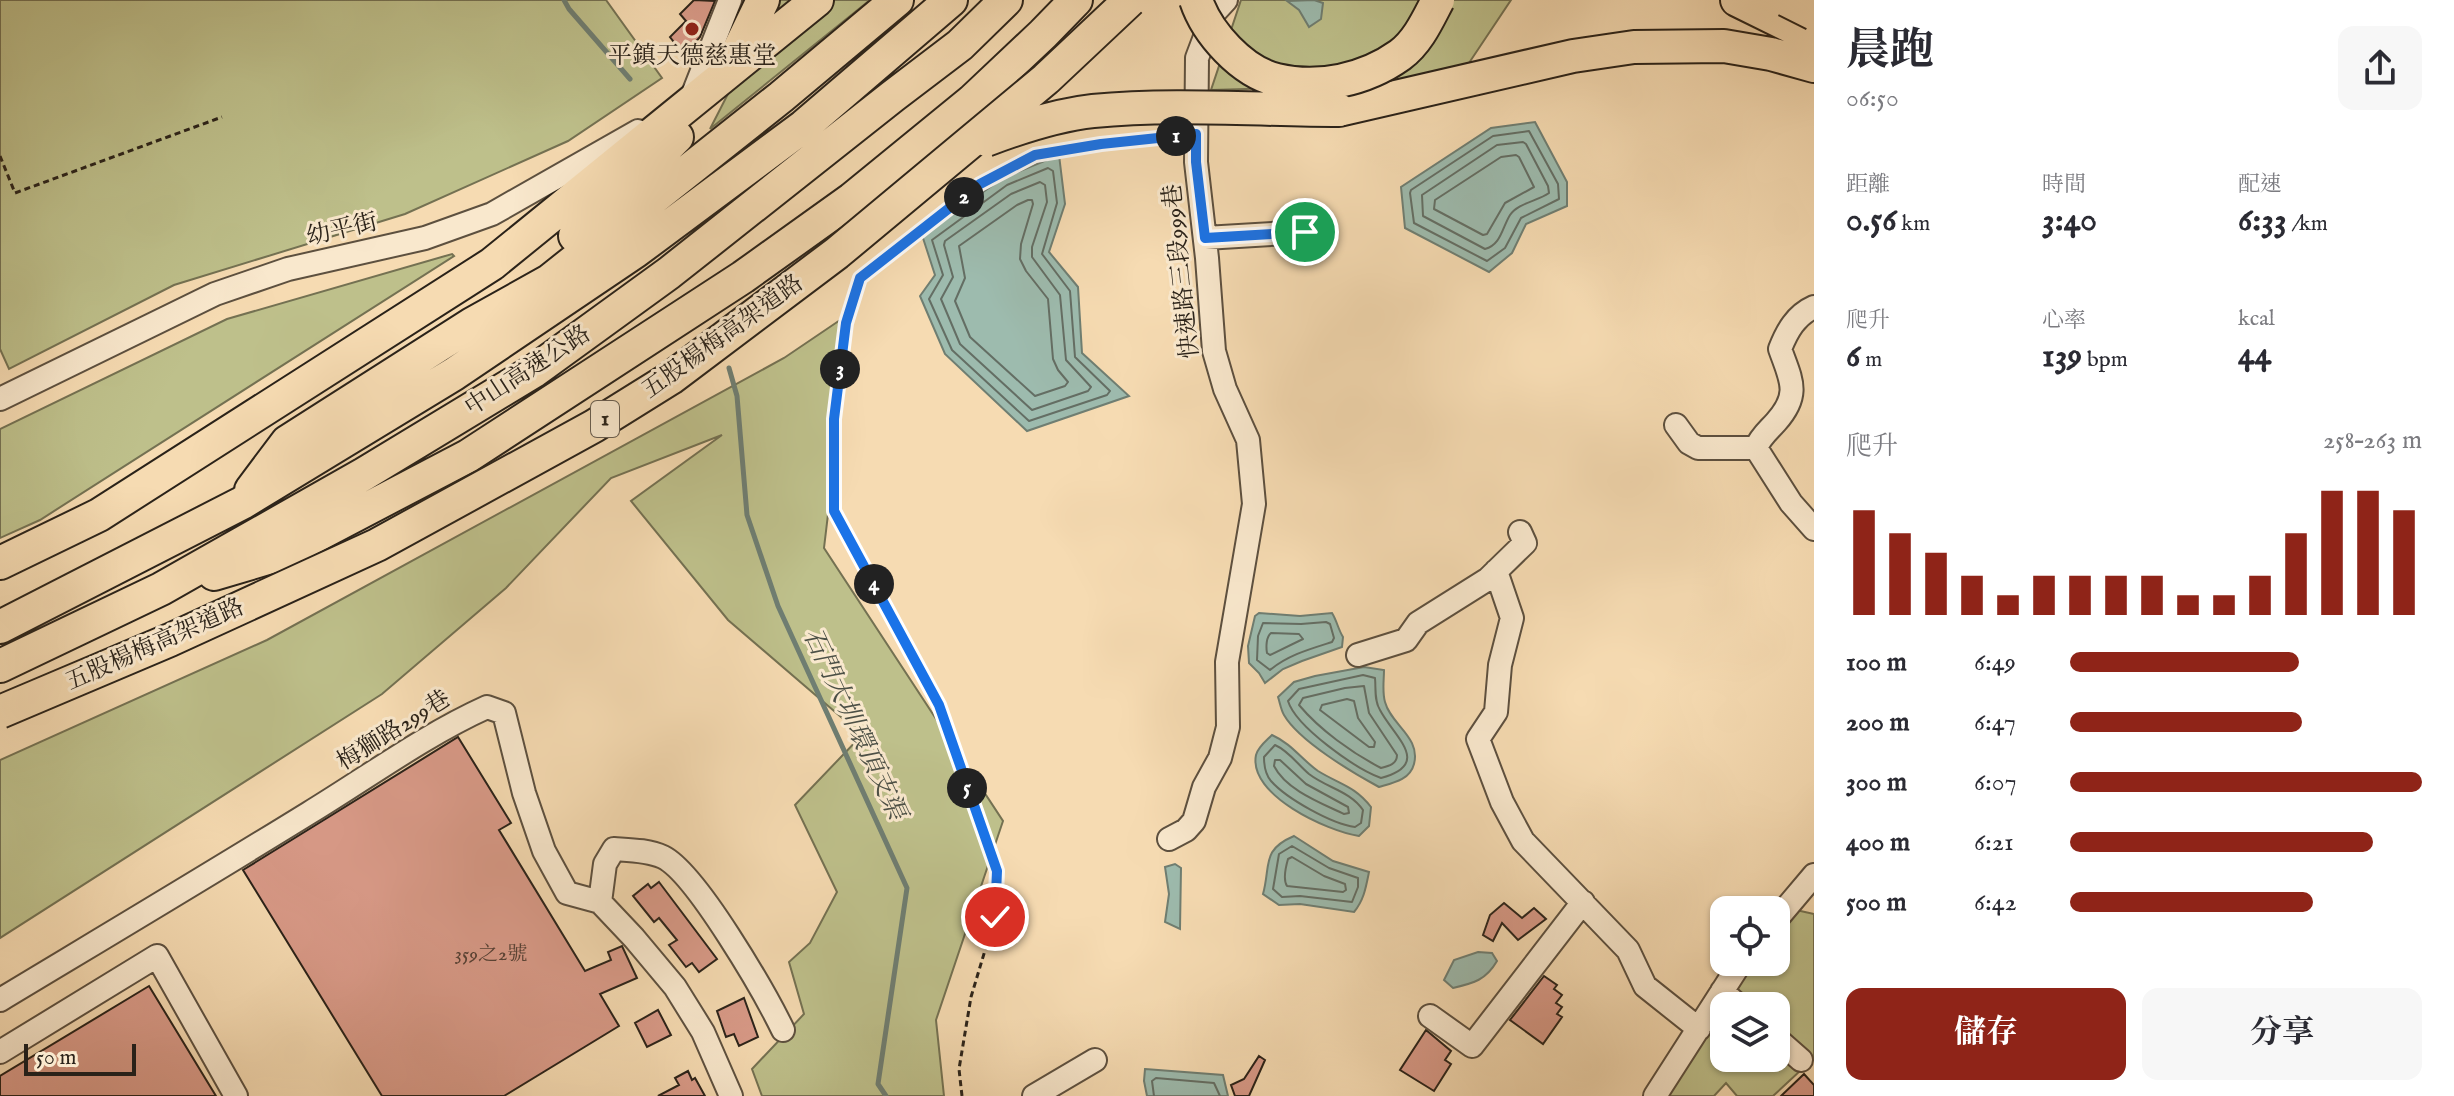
<!DOCTYPE html>
<html lang="zh-TW">
<head>
<meta charset="utf-8">
<style>
	body { margin:0; font-family:"IM FELL English","Noto Serif TC",serif; background:#f7f7f7; color:#2b2b33; height:100vh; display:flex; flex-direction:column; font-size:30px; white-space:nowrap }
	* { box-sizing:border-box; margin:0 }
	p { font-size:26px; color:#7c7c81 }
	.icon { flex:none; width:44px; height:44px; fill:none; stroke:currentColor; stroke-width:2; stroke-linecap:round; stroke-linejoin:round }
	.map { position:relative; flex:1; overflow:hidden }
	.side { display:flex; flex-direction:column; background:#fff; width:640px }
	.side>* { flex:none }
	.buttons { position:absolute; left:1710px; top:896px; display:grid; gap:16px }
	.buttons a { display:grid; place-items:center; width:80px; height:80px; border-radius:16px; background:#fff; box-shadow:0 2px 6px #0004; font-size:40px }
	.scale { position:absolute; left:24px; bottom:20px; width:112px; box-sizing:border-box; padding-left:8px; border:4px solid #2a2219; border-top:0; font-size:22px; line-height:28px; white-space:nowrap; color:#2a2219; -webkit-text-stroke:6px #f9e8cd; paint-order:stroke }
	.pin { position:absolute; display:grid; place-items:center; width:68px; height:68px; color:#fff; margin:-34px; border:4px solid #fff; border-radius:50%; box-shadow:0 2px 8px #0007 }
	.km { position:absolute; width:40px; height:40px; margin:-20px; border-radius:50%; background:#222; color:#fff; font-size:22px; line-height:40px; text-align:center }
	.round { display:grid; place-items:center; flex:none; width:84px; height:84px; border-radius:16px; background:#f7f7f7 }
	.overview { display:flex; align-items:center; justify-content:space-between; height:136px; padding:0 32px }
	h1 { font-size:44px; font-weight:700; line-height:60px }
	.figures { display:grid; grid-template-columns:repeat(3,1fr); gap:12px; height:136px; padding:8px 32px }
	.figures div { display:grid; align-content:center }
	.figures b { font-size:34px; font-weight:700 }
	.figures small { font-size:22px; font-weight:400 }
	.figures p { font-size:22px }
	.chart { height:224px; padding:16px 32px }
	.chart p { display:flex; justify-content:space-between }
	.chart svg { width:100%; height:144px; margin-top:8px; stroke:#8f2418; stroke-width:6 }
	.button { display:flex; gap:16px; margin-top:auto; padding:16px 32px }
	.button a { flex:1; height:92px; border-radius:16px; background:#8f2418; color:#fff; font-size:32px; font-weight:700; line-height:92px; text-align:center }
	.button a+a { background:#f7f7f7; color:#2b2b33 }
	ul { padding:0 32px; list-style:none; font-size:26px }
	li { display:grid; grid-template-columns:128px 96px 1fr; align-items:center; height:60px }
	li i { height:20px; border-radius:10px; background:#8f2418 }
	main { display:flex; flex:1; min-height:0 }
	.map>svg:first-child { display:block }
	.green { fill:#bec08b; stroke:#747152; stroke-width:2; fill-rule:evenodd }
	.water { fill:#9dbbae; stroke:#6f7e72; stroke-width:2 }
	.lines { fill:none; stroke-linecap:round; stroke-linejoin:round }
	.shore { stroke:#646e64; stroke-width:2 }
	.stream { stroke:#6f7e72; stroke-width:5 }
	.building { fill:#d99a88; stroke:#2a2219; stroke-width:2 }
	.minor-casing { stroke:#5d503f; stroke-width:26 }
	.highway-casing { stroke:#2a2219; stroke-width:36 }
	.path { stroke:#2a2219; stroke-width:3; stroke-dasharray:6 4; stroke-linecap:butt }
	.minor { stroke:#f9e8cd; stroke-width:22 }
	.highway { stroke:#f6dbb2; stroke-width:32 }
	.highway-bridge-casing { stroke:#2a2219; stroke-width:36; stroke-linecap:butt }
	.highway-bridge { stroke:#f6dbb2; stroke-width:32 }
	.route-casing { stroke:#fff; stroke-width:16 }
	.route { stroke:#1a73e8; stroke-width:10 }
	.poi-dot { fill:#8f2418; stroke:#f9e8cd; stroke-width:3 }
	.labels { text-anchor:middle; dominant-baseline:central; stroke-width:6; stroke-linejoin:round; paint-order:stroke }
	.number-label { font-size:20px; fill:#564035 }
	.shield { fill:#f9e8cd; stroke:#685d4f; stroke-width:2 }
	.shield-label { font-size:22px; font-weight:bold; fill:#2a2219 }
	.poi-label { font-size:24px; fill:#2a2219; stroke:#f9e8cd }
	.street-label { font-size:24px; fill:#2a2219; stroke:#f9e8cd }
	.water-label { font-size:26px; font-style:italic; fill:#4c5046; stroke:#f9e8cd }
</style>
</head>
<body>
<main>
<div class="map">
<svg width="1814" height="1096" viewBox="0 0 1814 1096">
	<rect width="100%" height="100%" fill="#f6dbb2"/>
	<filter id="stains"><feTurbulence type="fractalNoise" baseFrequency=".0025" numOctaves="4"/><feColorMatrix values="0 0 0 0 .2 0 0 0 0 .09 0 0 0 0 .02 0 0 0 .5 -.17"/></filter>
	<radialGradient id="worn" r=".72"><stop offset=".6" stop-color="#630" stop-opacity="0"/><stop offset="1" stop-color="#630" stop-opacity=".3"/></radialGradient>
	<!-- green -->
	<path class="green" d="M0 0H606L662 78 568 141 405 214 174 285 9 369 0 349Z
		M776 0H870L710 129Z
		M1241 0H1511L1469 63 1383 85 1211 90Z
		M452 254 454 256 40 520 0 538V429L227 319Z
		M852 312 824 548 1003 821 936 1020 944 1096H762L752 1069 804 1014 789 962 810 943 837 892 795 805 862 735 728 620 631 501 722 435 611 478 506 588 382 694 0 938V760L267 640 784 358Z
		M1796 910 1814 914V1058L1773 1096H1737L1726 1083 1714 1096H1665L1751 962H1776V933ZM1724 1006H1776V1058H1724Z"/>
	<!-- water -->
	<path class="water" d="M1314 0 1323 3 1321 19 1309 27 1299 10 1287 1Z
		M1535 122 1567 182V206L1526 224 1512 253 1489 272 1405 228 1401 187 1491 128Z
		M1059 155 1065 204 1049 252 1078 287 1082 353 1129 396 1027 431 945 354 920 296 935 275 922 235 1003 178Z
		M1259 613 1300 616 1332 613C1337 621 1338 629 1343 637L1342 647 1302 661 1283 669 1265 683 1259 673 1249 663 1248 646 1255 616Z
		M1364 667 1384 670C1384 680 1382 692 1385 702 1391 725 1421 737 1414 764 1410 780 1393 783 1379 787 1353 773 1299 741 1284 715 1281 710 1280 703 1278 697L1294 682 1315 676Z
		M1272 735C1292 744 1301 759 1318 771 1339 784 1355 786 1371 807L1369 826 1359 836C1327 831 1248 795 1256 755 1258 747 1266 741 1272 735Z
		M1294 836 1333 861 1369 872C1366 887 1364 900 1354 912L1300 904 1279 905 1263 894C1271 865 1261 850 1294 836Z
		M1175 864 1181 868 1180 929 1165 922 1169 894 1165 867Z
		M1478 952 1492 953 1497 961C1486 980 1474 983 1453 988L1444 980 1454 960Z
		M1145 1069 1223 1075 1228 1096H1147L1144 1081Z"/>
	<g class="lines">
		<!-- shore -->
		<path class="shore" d="M1529 131 1558 184 1559 199 1521 218 1505 248 1487 261 1414 223 1410 193 1411 190 1493 136Z
			M1523 142 1526 144 1548 186 1549 193C1538 201 1518 203 1510 215 1502 228 1501 245 1485 249L1423 216 1422 195 1497 145Z
			M1516 155 1519 157 1534 187 1505 203 1487 234 1483 235 1434 209 1435 200 1501 157Z
			M1048 168 1053 171 1057 203 1042 254 1070 291 1075 357 1110 391 1107 395 1029 421 952 350 929 299 943 275 932 240 1007 185Z
			M1040 182 1045 185 1047 202 1032 247V257L1060 295 1066 360 1091 387 1088 391 1032 410 960 344 941 299 953 277 944 245 945 241 1011 194Z
			M1028 200H1032L1033 204 1021 244 1020 259 1026 271 1048 299 1053 359 1058 370 1068 382 1065 386 1035 396 970 337 955 301 965 278 959 246 1017 205Z
			M1326 622 1330 624 1334 638 1332 642C1310 649 1288 655 1270 670L1257 660 1258 636 1263 623 1301 624Z
			M1271 633 1299 634 1303 639 1270 655 1267 653C1266 647 1266 637 1271 633Z
			M1363 675 1375 678C1376 688 1374 701 1380 710 1394 737 1433 764 1381 778 1356 769 1296 727 1288 701L1299 689Z
			M1364 686 1369 713 1397 755C1397 764 1389 766 1381 768 1352 753 1320 730 1299 705L1303 698 1345 688Z
			M1347 699 1354 701 1358 718 1375 742 1374 747H1369L1320 710 1322 705Z
			M1275 745C1289 751 1298 765 1309 774 1327 788 1350 791 1363 810L1361 823 1355 827C1332 824 1287 799 1271 781 1265 774 1264 766 1264 757Z
			M1275 760H1280L1306 784 1348 807 1349 813 1344 814C1321 803 1286 790 1274 766Z
			M1292 846 1329 868 1358 878V887L1352 902 1300 896 1282 897 1273 889 1279 854Z
			M1292 857 1324 876 1345 884 1346 890 1343 892 1287 886C1283 880 1286 866 1288 859Z
			M1154 1096 1152 1081 1156 1078 1214 1083 1220 1096"/>
		<!-- stream -->
		<path class="stream" d="M564 0 569 9 630 79
			M729 368 737 396 747 515 778 606 907 888 878 1084 886 1096"/>
	</g>
	<!-- building -->
	<path class="building" d="M694 0 715 1 700 37 684 55 670 37 686 21 680 14Z
		M458 737 511 823 499 830 585 971 611 960 608 952 622 946 637 978 600 994 619 1026 504 1096H382L243 870Z
		M659 882 717 959 699 972 692 963 686 967 669 945 677 940 659 918 654 922 633 896 648 884 651 888Z
		M1504 903 1522 918 1534 908 1546 919 1518 940 1502 923 1493 941 1483 935 1490 915Z
		M1544 976 1557 985 1554 989 1562 995 1556 1003 1562 1007 1557 1014 1562 1017 1543 1044 1510 1020Z
		M149 986 216 1096H0V1076Z
		M744 998 758 1037 739 1046 734 1034 726 1037 717 1011Z
		M658 1010 671 1035 647 1047 635 1023Z
		M1426 1030 1451 1051 1445 1060 1451 1064 1434 1091 1400 1070Z
		M1259 1056 1265 1060 1249 1096H1235L1231 1085 1244 1079Z
		M688 1071 692 1080 695 1078 705 1096H658L679 1085 675 1078Z
		M1804 1074 1814 1085V1096H1781Z"/>
	<g class="lines">
		<!-- minor casing -->
		<g class="minor-casing">
			<path id="minor" d="M691 99 730 0
				M1205 238 1305 232
				M0 399 215 294 288 269 425 238 492 214 638 131
				M1676 425 1689 443 1698 448H1756L1791 503 1814 529
				M1756 448C1760 437 1769 430 1776 422 1801 394 1791 380 1780 349 1787 331 1796 315 1814 307
				M1496 571 1512 618 1500 665 1496 712 1478 739 1502 802 1523 841 1628 950 1645 986 1699 1029
				M1358 655 1406 640 1418 623 1488 579 1525 543 1520 532
				M1169 839 1186 830 1194 821 1204 787 1220 758 1228 727 1227 662 1254 504 1248 440 1225 389 1214 351 1207 258 1196 162 1197 58 1214 13 1226 0
				M600 902 605 864 614 849C629 850 648 850 663 857 696 873 765 993 783 1030
				M1776 920 1814 875
				M1722 991 1739 1006
				M0 1000C103 938 207 876 309 813 368 777 425 735 487 707L504 713 524 793 544 851 567 893 600 902 634 938 675 987 703 1032 731 1096
				M1430 1016 1472 1046 1583 902
				M1776 1038 1801 1060
				M0 1052 157 956 236 1096
				M1034 1096 1095 1060
				M1655 1096 1741 962"/>
		</g>
		<!-- highway casing -->
		<g class="highway-casing">
			<path id="highway" d="M1737 0 1814 38
				M733 62 763 0
				M1339 110 1573 56 1634 47 1724 46 1771 54 1814 66
				M575 236 604 210 677 137
				M251 490 287 442 472 324 549 281 781 97 897 0
				M0 563 99 515 492 264 817 0
				M214 574 281 554 468 456 743 277 852 199 972 101 1043 34 1076 0
				M0 627 242 503 454 374 636 251 804 126 951 0
				M0 666 161 589 364 474 534 371 669 273 893 96 960 45 1006 0"/>
		</g>
		<!-- path -->
		<path class="path" d="M0 156 15 193 222 117
			M962 1096 959 1069 971 997 995 917 997 871 939 705 834 511V419L846 323 860 278 980 184 1035 155 1101 144 1180 135"/>
		<!-- minor -->
		<use href="#minor" class="minor"/>
		<!-- highway -->
		<use href="#highway" class="highway"/>
		<!-- highway-bridge casing -->
		<g class="highway-bridge-casing">
			<path id="highway-bridge" d="M1196 0C1207 33 1242 72 1277 80 1318 90 1365 80 1400 55 1418 42 1428 19 1438 0
				M1786 0 1814 14
				M986 140C1020 127 1056 115 1093 111 1174 103 1258 110 1339 110
				M0 712 170 640 377 545 594 426 671 378 837 253 1046 79 1130 0"/>
		</g>
		<!-- highway-bridge -->
		<use href="#highway-bridge" class="highway-bridge"/>
	</g>
	<g class="lines">
		<!-- route casing -->
		<g class="route-casing">
			<path id="route" d="M995 917 997 871 939 705 834 511V419L846 323 860 278 980 184 1035 155 1101 144 1196 134V162L1205 238 1305 232"/>
		</g>
		<!-- route -->
		<use href="#route" class="route"/>
	</g>
	<!-- markers -->
	<circle class="poi-dot" cx="692" cy="29" r="8"/>
	<g class="labels">
		<!-- number labels -->
		<g class="number-label">
			<text x="491" y="954">359之2號</text>
		</g>
		<!-- shield labels -->
		<rect class="shield" x="591" y="401" width="28" height="36" rx="6"/>
		<g class="shield-label">
			<text x="605" y="419">1</text>
		</g>
		<!-- poi labels -->
		<g class="poi-label">
			<text x="692" y="56">平鎮天德慈惠堂</text>
		</g>
		<!-- street labels -->
		<g class="street-label">
			<text transform="translate(342 230) rotate(-13)">幼平街</text>
			<text transform="translate(1182 271) rotate(-96)">快速路三段999巷</text>
			<text transform="translate(723 337) rotate(-36)">五股楊梅高架道路</text>
			<text transform="translate(528 371) rotate(-33)">中山高速公路</text>
			<text transform="translate(155 645) rotate(-24)">五股楊梅高架道路</text>
			<text transform="translate(394 731) rotate(-32)">梅獅路299巷</text>
		</g>
		<!-- water labels -->
		<g class="water-label">
			<text transform="translate(854 724) rotate(65)">石門大圳環頂支渠</text>
		</g>
	</g>
	<rect width="100%" height="100%" filter="url(#stains)"/>
	<rect width="100%" height="100%" fill="url(#worn)"/>
</svg>
<div class="buttons">
<a><svg class="icon" aria-label="locate" viewBox="0 0 24 24"><circle cx="12" cy="12" r="6"/><path d="M12 2v4M12 18v4M2 12h4M18 12h4"/></svg></a>
<a><svg class="icon" aria-label="layers" viewBox="0 0 24 24"><path d="M12 4l9 5-9 5-9-5zM3 14l9 5 9-5"/></svg></a>
</div>
<div class="scale">50 m</div>
<div class="pin" style="left:1305px;top:232px;background:#1e9e55"><svg class="icon" aria-label="arrive" viewBox="0 0 24 24"><path d="M6 21V4h12l-3 4 3 4H6"/></svg></div>
<div class="pin" style="left:995px;top:917px;background:#d93025"><svg class="icon" aria-label="check" viewBox="0 0 24 24"><path d="M5 12l5 5 9-10"/></svg></div>
<b class="km" style="left:1176px;top:136px">1</b>
<b class="km" style="left:964px;top:197px">2</b>
<b class="km" style="left:840px;top:369px">3</b>
<b class="km" style="left:874px;top:584px">4</b>
<b class="km" style="left:967px;top:788px">5</b>
</div>
<section class="side">
<div class="overview"><div><h1>晨跑</h1><p>06:50</p></div><a class="round"><svg class="icon" aria-label="share" viewBox="0 0 24 24"><path d="M12 15V3M7 8l5-5 5 5M5 13v7h14v-7"/></svg></a></div>
<div class="figures">
<div><p>距離</p><b>0.56<small> km</small></b></div>
<div><p>時間</p><b>3:40</b></div>
<div><p>配速</p><b>6:33<small> /km</small></b></div>
</div>
<div class="figures">
<div><p>爬升</p><b>6<small> m</small></b></div>
<div><p>心率</p><b>139<small> bpm</small></b></div>
<div><p>kcal</p><b>44</b></div>
</div>
<div class="chart"><p><span>爬升</span>258–263 m</p>
<svg viewBox="0 0 160 44" preserveAspectRatio="none"><path d="M5 44V12M15 44V19M25 44V25M35 44V32M45 44V38M55 44V32M65 44V32M75 44V32M85 44V32M95 44V38M105 44V38M115 44V32M125 44V19M135 44V6M145 44V6M155 44V12"/></svg>
</div>
<ul>
<li><b>100 m</b>6:49<i style="width:65%"></i></li>
<li><b>200 m</b>6:47<i style="width:66%"></i></li>
<li><b>300 m</b>6:07<i style="width:100%"></i></li>
<li><b>400 m</b>6:21<i style="width:86%"></i></li>
<li><b>500 m</b>6:42<i style="width:69%"></i></li>
</ul>
<div class="button"><a>儲存</a><a>分享</a></div>
</section>
</main>
</body>
</html>
